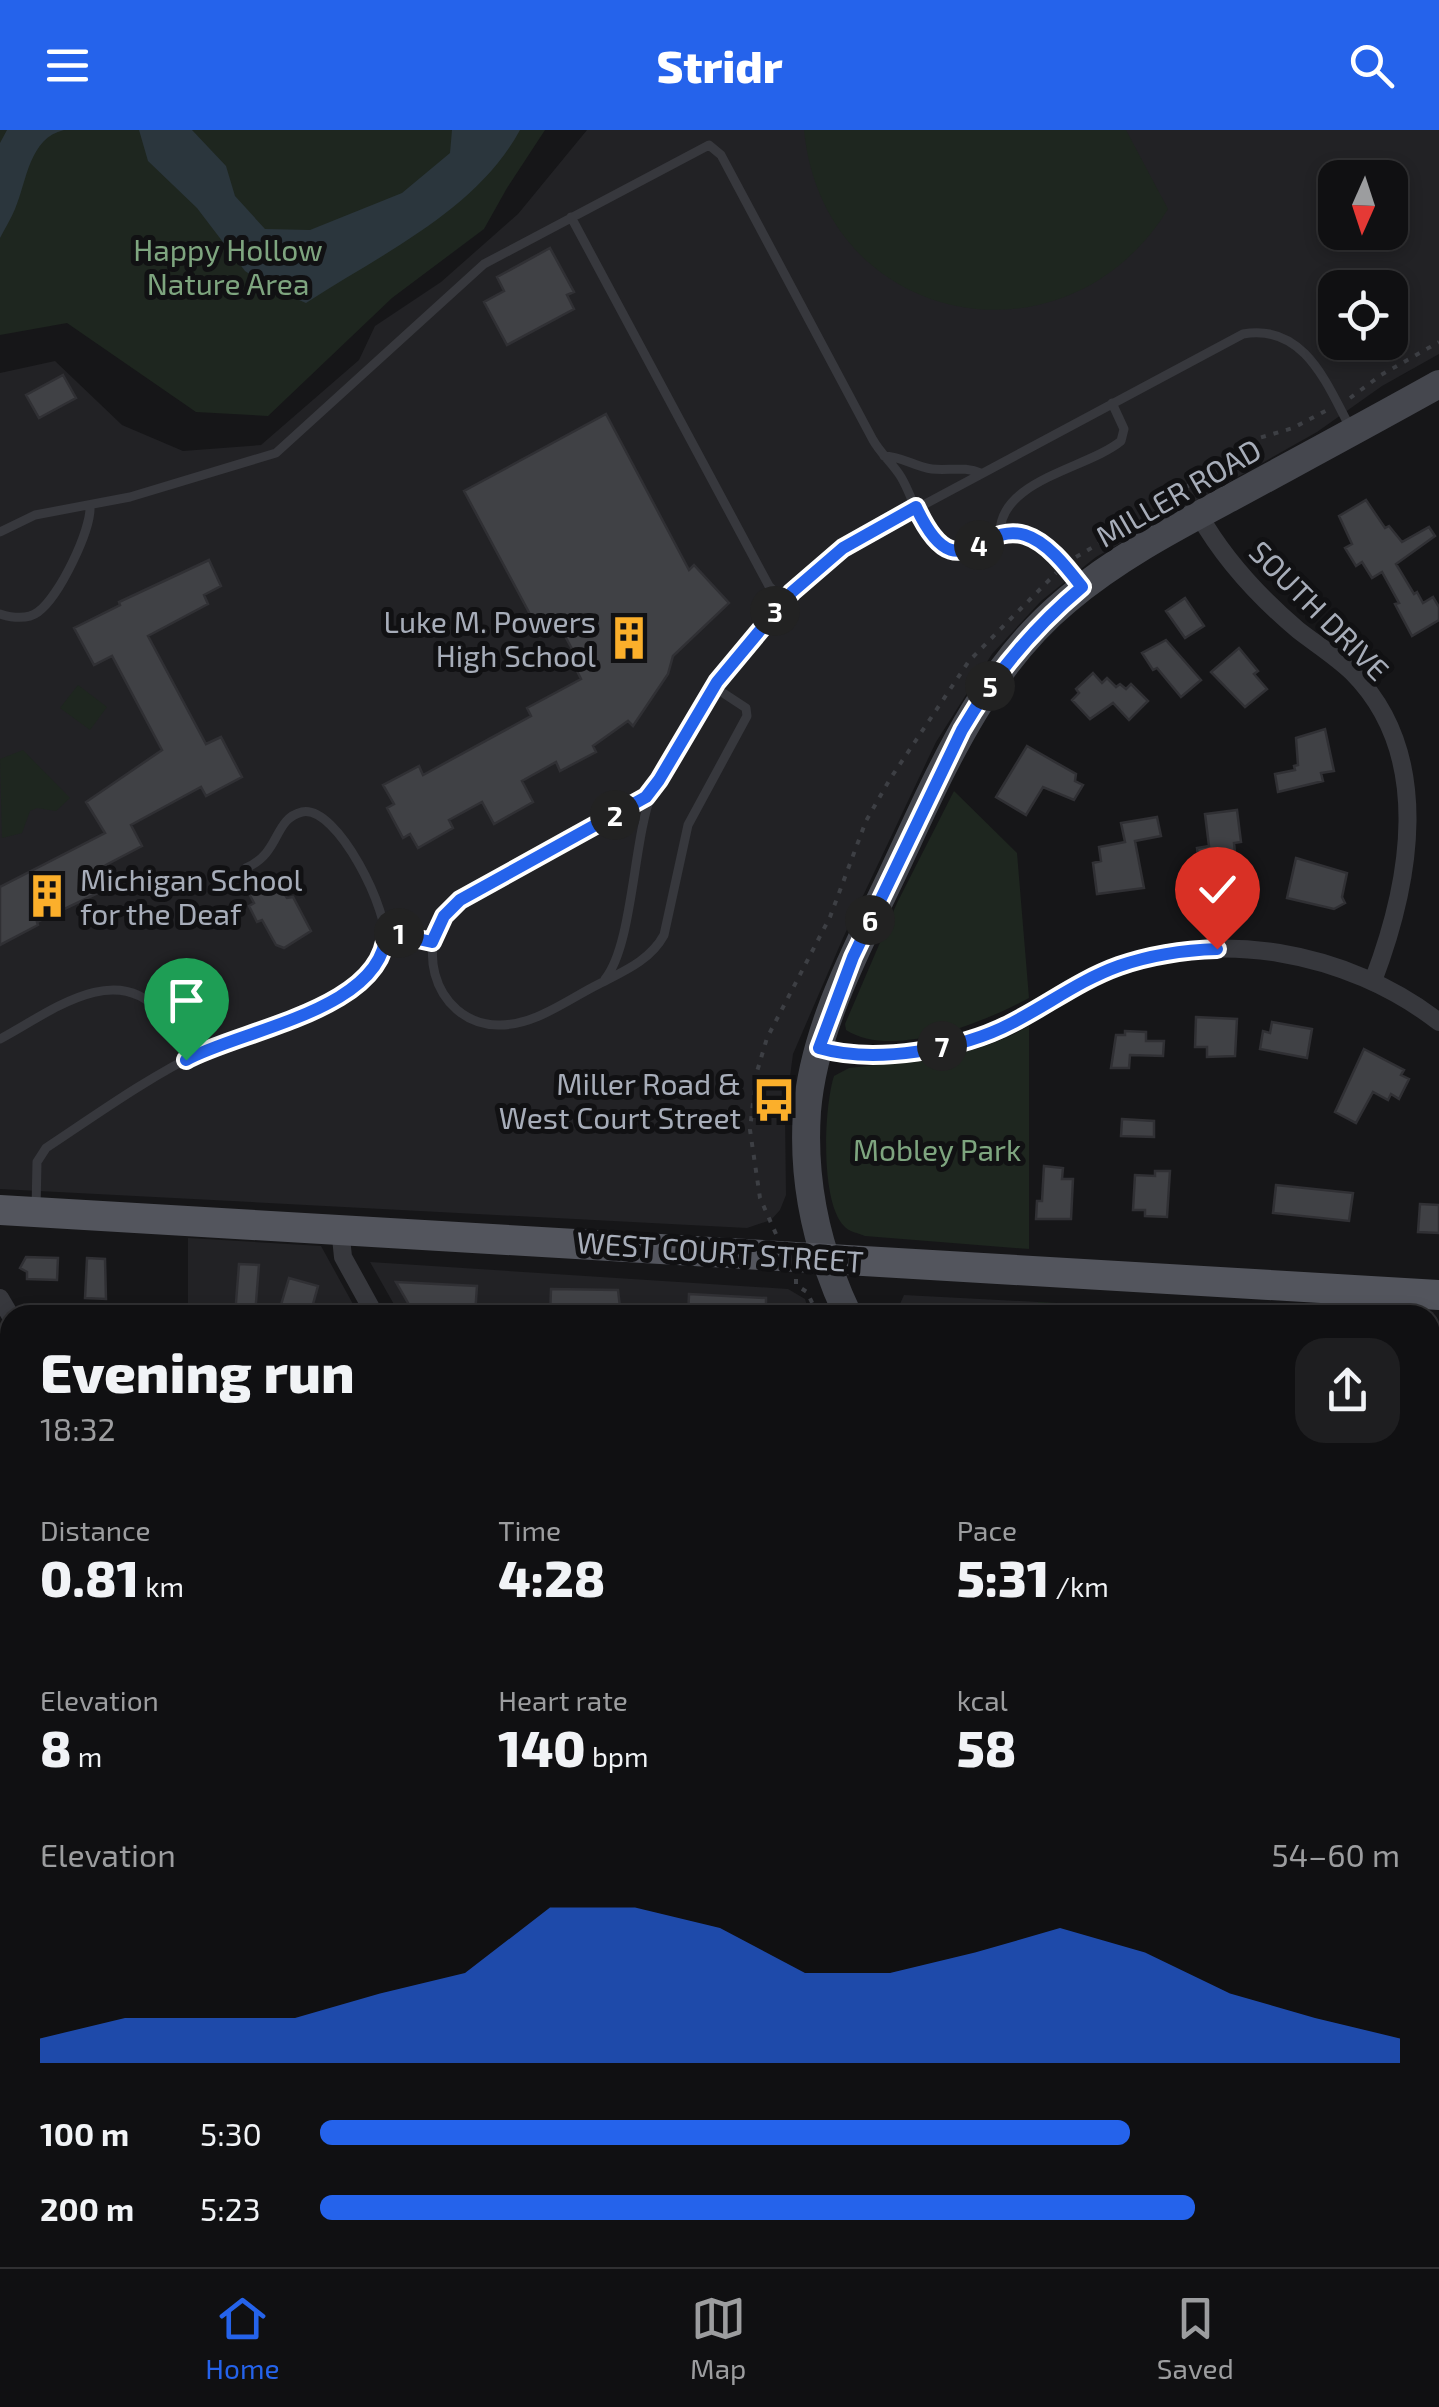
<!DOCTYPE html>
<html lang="en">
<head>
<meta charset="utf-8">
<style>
	body { margin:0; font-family:"Exo 2",sans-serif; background:#1e1e20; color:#f1f3f6; height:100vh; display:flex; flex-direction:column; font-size:38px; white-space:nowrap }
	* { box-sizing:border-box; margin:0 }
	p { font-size:32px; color:#9c9d9f }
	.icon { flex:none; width:55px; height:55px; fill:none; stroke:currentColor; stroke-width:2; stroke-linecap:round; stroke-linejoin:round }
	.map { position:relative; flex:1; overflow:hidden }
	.sheet { position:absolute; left:0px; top:1175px; width:1440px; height:962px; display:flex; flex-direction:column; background:#101012; border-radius:30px 30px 0 0; box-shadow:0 5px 15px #0003,0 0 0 2px #303032 }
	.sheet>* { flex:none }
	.needle { width:65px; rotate:183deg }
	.buttons { position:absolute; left:1318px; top:30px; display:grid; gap:20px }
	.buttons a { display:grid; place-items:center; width:90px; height:90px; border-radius:20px; background:#101012; box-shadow:0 5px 15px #0003,0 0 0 2px #303032; font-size:50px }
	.pin { position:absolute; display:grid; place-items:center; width:85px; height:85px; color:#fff; margin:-102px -42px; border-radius:50% 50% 50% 0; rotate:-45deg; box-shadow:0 0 10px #0007 }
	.pin .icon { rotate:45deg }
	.km { position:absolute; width:50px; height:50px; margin:-25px; border-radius:50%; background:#222; color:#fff; font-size:28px; line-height:50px; text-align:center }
	.round { display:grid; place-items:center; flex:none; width:105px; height:105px; border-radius:30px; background:#1e1e20 }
	.overview { display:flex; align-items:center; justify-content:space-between; height:170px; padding:0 40px }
	h1 { font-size:55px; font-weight:800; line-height:75px }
	.stats { display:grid; grid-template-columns:repeat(3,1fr); gap:15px; height:170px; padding:10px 40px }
	.stats div { display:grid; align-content:center }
	.stats b { font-size:50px; font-weight:800 }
	.stats small { font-size:28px; font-weight:400 }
	.stats p { font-size:28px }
	.chart { height:280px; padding:20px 40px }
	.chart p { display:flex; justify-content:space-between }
	.chart svg { width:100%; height:180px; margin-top:10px; fill:#2563eb; opacity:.7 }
	ul { padding:0 40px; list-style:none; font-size:32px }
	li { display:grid; grid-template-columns:160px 120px 1fr; align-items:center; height:75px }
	li i { height:25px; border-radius:12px; background:#2563eb }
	header { display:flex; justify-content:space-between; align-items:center; height:130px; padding:0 40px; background:#2563eb; color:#fff; font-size:45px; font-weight:800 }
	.tab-bar { display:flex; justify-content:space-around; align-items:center; height:140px; border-top:2px solid #303032; background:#101012; font-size:28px; color:#9c9d9f }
	.tab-bar a { display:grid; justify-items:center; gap:5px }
	.tab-bar .active { color:#2563eb }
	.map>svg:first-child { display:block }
	.built { fill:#222225; fill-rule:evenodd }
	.green { fill:#1e261f }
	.water { fill:#2b363d }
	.building { fill:#404145; stroke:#303034; stroke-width:2.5 }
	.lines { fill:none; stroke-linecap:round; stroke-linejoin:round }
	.path { stroke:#3d3f44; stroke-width:4; stroke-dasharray:5 8; stroke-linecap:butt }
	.lane { stroke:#37383d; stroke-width:9 }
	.street { stroke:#37383d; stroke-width:18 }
	.secondary { stroke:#45474e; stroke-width:28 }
	.primary { stroke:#53555d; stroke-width:30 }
	.route-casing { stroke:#fff; stroke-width:20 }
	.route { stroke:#2563eb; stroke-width:12 }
	.labels { text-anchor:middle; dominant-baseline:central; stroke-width:10; stroke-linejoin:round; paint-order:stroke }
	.park-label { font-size:30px; fill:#7ea57f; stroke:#111113 }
	.street-label { font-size:30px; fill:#a7adb9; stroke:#111113 }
	.poi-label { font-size:30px; fill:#a7adb9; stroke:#111113; text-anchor:end }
</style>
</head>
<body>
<header><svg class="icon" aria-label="menu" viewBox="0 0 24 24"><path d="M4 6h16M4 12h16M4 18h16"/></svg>Stridr<svg class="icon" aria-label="search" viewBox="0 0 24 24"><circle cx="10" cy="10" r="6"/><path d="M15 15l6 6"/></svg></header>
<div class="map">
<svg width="1439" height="2137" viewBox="0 0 1439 2137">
	<rect width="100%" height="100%" fill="#161618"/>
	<!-- built -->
	<path class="built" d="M587 0H1439V224L1382 256 1317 302 1096 427 1041 471 992 524 936 612 843 808 793 924 785 984 786 1065 780 1080 771 1090 747 1098 0 1059V243L55 231 122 295 183 321 261 315 359 230 375 196 441 152 518 84ZM1335 48H1390V102H1335ZM1335 158H1390V212H1335Z
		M188 1108 321 1116 359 1185H188Z
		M370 1132 788 1159 805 1169 810 1185H400Z
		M904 1165 1038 1172V1185H895Z"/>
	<!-- green -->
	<path class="green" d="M0 0H545L507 58 484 99 392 168 268 286 196 282 67 193 0 205Z
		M804 0H1126L1168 79C1065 246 823 196 804 0Z
		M78 555 107 577 90 600 60 578Z
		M23 620 70 668 56 681 37 678 30 681 22 703 2 708 0 629Z
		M954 661 1017 723 1029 868C984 892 893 930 846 900L845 894 897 773Z
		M1029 896V1119L865 1106C858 1103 849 1102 844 1096 820 1071 824 977 834 946L849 938C916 930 969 930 1029 896Z
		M1038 1172 1227 1182V1185H1038Z
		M1430 1193 1439 1194V1388L1430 1395Z
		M1430 1509 1439 1513V2094L1430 2099Z
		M266 2128H516L507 2137H271Z
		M579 2128H1376L1359 2137H571Z"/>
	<!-- water -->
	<path class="water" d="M7 0H64C29 8 27 51 15 79 11 89 5 98 0 108V13Z
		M139 0H192L226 36 235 66 265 99 310 100 402 63 450 23 452 0H520C476 81 381 124 306 173L271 158 245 141 197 78 148 31Z"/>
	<!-- building -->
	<path class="building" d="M550 118 574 162 567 165 574 179 507 215 484 172 504 161 497 147Z
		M63 245 76 268 39 288 26 265Z
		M606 284 689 440 694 435 729 473 673 526 668 544 633 596 628 591 593 616 596 622 560 641 556 632 522 651 533 672 494 694 482 672 449 690 453 698 418 718 410 704 403 708 387 678 394 674 383 655 419 636 423 645 531 586 527 578 581 549 577 541 583 539 554 486 543 492 539 485 532 488 464 361Z
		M1366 370 1385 398 1389 396 1402 412 1429 397 1435 406 1396 434 1414 464 1417 462 1423 473 1433 467 1439 477V490L1412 506 1395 474 1399 473 1382 442 1372 448 1362 432 1356 436 1345 418 1352 414 1339 386Z
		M209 430 221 456 204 465 208 474 148 506 206 614 221 607 242 647 206 666 201 657 131 695 142 716 106 735 117 754 37 792 38 795 0 815V757L105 703 86 672 162 620 112 526 94 535 74 498 120 475 119 472Z
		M1185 468 1204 496 1185 508 1166 481Z
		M1166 510 1201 550 1181 567 1157 538 1153 540 1142 523Z
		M1239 518 1258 541 1254 544 1267 559 1245 577 1211 542Z
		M1093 543 1102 553 1107 548 1116 557 1120 554 1126 559 1131 554 1148 571 1129 590 1113 573 1090 589 1072 570 1079 563 1076 559Z
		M1325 599 1334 641 1321 643 1323 651 1278 662 1275 644 1295 640 1294 636 1298 635 1296 608Z
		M1027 616 1076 644 1075 651 1083 655 1074 670 1043 657 1026 685 996 667Z
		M1237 680 1241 712 1234 713 1238 751H1234L1235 758 1207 761 1206 755H1201L1197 718 1209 716 1205 684Z
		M1157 687 1161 706 1135 711 1144 758 1097 764 1093 733 1101 731 1099 717 1125 712 1121 693Z
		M1296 728 1347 743 1342 767 1345 773 1334 779 1287 768Z
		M262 749 265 755 275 750 287 768 293 767 311 801 284 818 276 815 262 790 257 792 249 776 254 773 246 758Z
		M1196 887 1237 889 1235 926 1207 927V917H1195Z
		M1272 892 1312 899 1307 928 1260 919 1263 901 1270 903Z
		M1125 901 1146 902V911H1164L1163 926 1130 925 1129 938H1111L1116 905H1125Z
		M1364 919 1404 940 1401 945 1409 949 1399 969 1391 964 1388 970 1373 962 1356 993 1335 982Z
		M1122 989 1154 991V1007L1121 1006Z
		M1044 1036 1063 1038 1062 1049H1073L1071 1089H1036L1037 1071H1042Z
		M1155 1041H1170L1167 1087 1145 1086V1080H1133L1135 1045 1155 1046Z
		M1276 1055 1353 1063 1349 1091 1273 1083Z
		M1420 1074 1439 1075V1103L1418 1102Z
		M26 1127 58 1128 57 1150 27 1149V1142L20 1138Z
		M87 1128 105 1129 106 1169 85 1168Z
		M239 1134 259 1135 255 1185H235Z
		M289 1148 318 1156 310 1185H278Z
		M396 1152 477 1156 475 1185H415Z
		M551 1159 618 1160 621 1185H550Z
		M689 1164 766 1168V1185H688Z"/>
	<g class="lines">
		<!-- path -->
		<path class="path" d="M1350 268 1381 245 1439 212
			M1076 427 1166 374 1221 329 1259 308 1293 298 1329 279
			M776 1104 760 1068 750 1000 756 945 767 908 830 787 866 691 890 649 969 531 1056 443
			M796 1149V1155L807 1162 818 1185
			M1430 1520 1439 1525
			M1430 1553 1439 1554
			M1430 1647 1439 1642
			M1430 1786H1439
			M1430 1864 1439 1865
			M1430 2064 1439 2061
			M1004 2128 1011 2137
			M632 2137 652 2128
			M723 2137 728 2128
			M871 2137 885 2128
			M1290 2137 1300 2128"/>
		<!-- lane -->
		<path class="lane" d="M571 87 769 456 784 471
			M884 326C901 326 915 337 932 339 948 341 965 336 981 343
			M0 402 35 385 130 367 276 323 484 134 709 15 721 25 873 310C881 324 893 334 901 347 915 370 920 406 947 417 964 424 977 416 991 409 1029 392 1058 427 1080 454
			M1000 406C997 350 1087 339 1121 311L1124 299 1112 273
			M0 484C13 488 27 490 38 482 59 467 92 399 90 375
			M714 557 746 578 747 586 688 695 664 805C650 831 622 842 597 855 567 870 534 896 498 895 432 894 407 803 465 767L646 667 659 650 710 562C747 509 790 456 843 418L1243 204C1305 193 1327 255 1351 299
			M385 802 432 811
			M605 849C633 815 633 710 652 662
			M0 909C46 885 114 829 160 882 172 896 179 914 187 930
			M36 1079 37 1032 46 1018C93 987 150 946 201 922 252 899 309 894 353 856 365 846 382 830 385 814 391 784 337 674 302 682 273 689 281 723 246 738"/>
		<!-- street -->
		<path class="street" d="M1199 385C1224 429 1259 467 1298 500 1316 514 1335 526 1352 542 1435 625 1410 754 1373 851
			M819 919C872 933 956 921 1006 897 1040 880 1070 856 1106 841 1214 796 1348 821 1439 892
			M340 1098 343 1127 375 1185
			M0 1168 10 1185
			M0 1724 10 1741
			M239 2128 245 2137"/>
		<!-- secondary -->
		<path class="secondary" d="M848 1185C817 1120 802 1053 807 981 814 898 856 821 891 747 938 648 980 542 1067 470 1118 427 1176 397 1234 366 1302 329 1371 292 1439 254
			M1430 1429 1439 1422
			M1430 1486 1439 1492
			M0 2006 10 2000
			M543 2137 552 2128"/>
		<!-- primary -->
		<path class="primary" d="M0 1080C480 1105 959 1140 1439 1165"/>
	</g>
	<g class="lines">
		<!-- route casing -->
		<g class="route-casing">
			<path id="route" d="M186 930C240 900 384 880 386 802L432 812 444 786 460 770 646 667 659 650 717 552 792 462 843 418 916 377C957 465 979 391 1025 405 1048 412 1068 439 1082 457 1033 498 994 545 962 600L853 827 819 918C874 934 961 920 1012 893 1049 874 1080 850 1119 836 1151 825 1184 820 1217 819"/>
		</g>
		<!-- route -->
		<use href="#route" class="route"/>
	</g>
	<!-- icons -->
	<defs>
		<g id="building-bare" transform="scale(3.45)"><path d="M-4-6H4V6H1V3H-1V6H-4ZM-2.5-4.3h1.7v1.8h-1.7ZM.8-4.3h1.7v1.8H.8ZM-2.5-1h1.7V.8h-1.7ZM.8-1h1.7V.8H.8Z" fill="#fbaf2b" stroke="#111113" stroke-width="2.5" paint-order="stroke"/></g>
		<g id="bus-bare" transform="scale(3.45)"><path d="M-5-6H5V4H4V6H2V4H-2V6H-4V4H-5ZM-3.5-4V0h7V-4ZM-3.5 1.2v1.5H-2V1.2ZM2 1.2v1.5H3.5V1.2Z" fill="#fbaf2b" stroke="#111113" stroke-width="2.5" paint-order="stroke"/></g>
	</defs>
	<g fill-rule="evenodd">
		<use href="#building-bare" x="629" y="508"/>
		<use href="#building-bare" x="47" y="766"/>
		<use href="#bus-bare" x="774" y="970"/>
	</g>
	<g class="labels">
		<!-- park labels -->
		<g class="park-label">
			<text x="228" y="119">Happy Hollow<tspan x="228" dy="34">Nature Area</tspan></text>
			<text x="937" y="1019">Mobley Park</text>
		</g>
		<!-- street labels -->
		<g class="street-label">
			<text transform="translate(1178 362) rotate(-30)">MILLER ROAD</text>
			<text transform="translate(1320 480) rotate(45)">SOUTH DRIVE</text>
			<text transform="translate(720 1121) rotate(4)">WEST COURT STREET</text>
		</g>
		<!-- poi labels -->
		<g class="poi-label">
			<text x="596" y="491">Luke M. Powers<tspan x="596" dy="34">High School</tspan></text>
			<text x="80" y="749" text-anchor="start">Michigan School<tspan x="80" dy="34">for the Deaf</tspan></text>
			<text x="741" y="953">Miller Road &amp;<tspan x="741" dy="34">West Court Street</tspan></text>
		</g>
	</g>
</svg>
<div class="buttons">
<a><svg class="needle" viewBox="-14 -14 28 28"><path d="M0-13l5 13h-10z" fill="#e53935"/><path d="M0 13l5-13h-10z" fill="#9c9d9f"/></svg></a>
<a><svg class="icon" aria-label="locate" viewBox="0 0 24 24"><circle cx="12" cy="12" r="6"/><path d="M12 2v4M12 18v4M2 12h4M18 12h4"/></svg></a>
</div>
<div class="pin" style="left:186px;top:930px;background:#1e9e55"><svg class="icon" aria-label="arrive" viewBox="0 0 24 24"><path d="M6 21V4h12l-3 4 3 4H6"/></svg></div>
<div class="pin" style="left:1217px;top:819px;background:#d93025"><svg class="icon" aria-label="check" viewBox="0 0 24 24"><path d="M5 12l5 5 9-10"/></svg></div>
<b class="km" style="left:399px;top:803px">1</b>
<b class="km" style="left:615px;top:685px">2</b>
<b class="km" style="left:775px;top:481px">3</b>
<b class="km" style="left:979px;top:415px">4</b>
<b class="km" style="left:990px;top:556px">5</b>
<b class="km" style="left:870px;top:790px">6</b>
<b class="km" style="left:942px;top:916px">7</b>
<section class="sheet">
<div class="overview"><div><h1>Evening run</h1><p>18:32</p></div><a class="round"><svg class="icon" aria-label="share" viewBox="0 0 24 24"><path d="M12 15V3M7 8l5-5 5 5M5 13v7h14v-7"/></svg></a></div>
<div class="stats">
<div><p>Distance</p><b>0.81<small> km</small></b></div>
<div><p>Time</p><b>4:28</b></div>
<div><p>Pace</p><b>5:31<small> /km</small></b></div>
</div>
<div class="stats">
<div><p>Elevation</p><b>8<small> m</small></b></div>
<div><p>Heart rate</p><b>140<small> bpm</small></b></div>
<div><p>kcal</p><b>58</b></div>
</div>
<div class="chart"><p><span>Elevation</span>54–60 m</p>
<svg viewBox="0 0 160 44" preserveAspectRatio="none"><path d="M0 44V38L10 33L20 33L30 33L40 27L50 22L60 6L70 6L80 11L90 22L100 22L110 17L120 11L130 17L140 27L150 33L160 38V44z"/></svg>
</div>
<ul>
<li><b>100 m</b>5:30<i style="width:75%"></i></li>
<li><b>200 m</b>5:23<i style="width:81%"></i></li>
</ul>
</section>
</div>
<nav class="tab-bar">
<a class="active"><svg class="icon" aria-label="home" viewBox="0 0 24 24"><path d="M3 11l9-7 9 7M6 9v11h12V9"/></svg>Home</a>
<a><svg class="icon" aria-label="map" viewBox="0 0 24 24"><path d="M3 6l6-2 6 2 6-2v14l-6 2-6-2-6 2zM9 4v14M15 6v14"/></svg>Map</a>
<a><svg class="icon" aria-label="saved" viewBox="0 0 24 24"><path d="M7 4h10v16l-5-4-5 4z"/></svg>Saved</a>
</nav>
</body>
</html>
